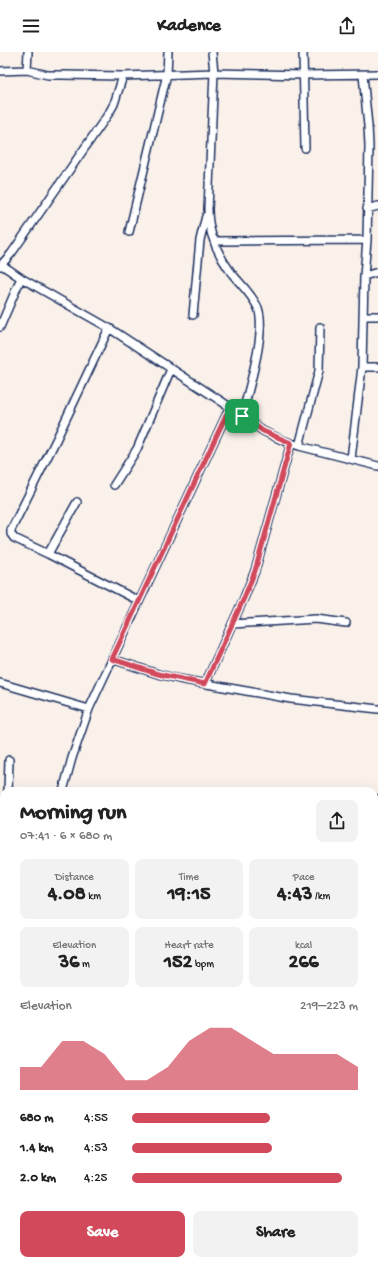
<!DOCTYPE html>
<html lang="en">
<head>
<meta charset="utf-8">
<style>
	body { margin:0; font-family:"Gochi Hand",sans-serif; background:#f2f2f2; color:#222; height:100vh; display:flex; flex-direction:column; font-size:15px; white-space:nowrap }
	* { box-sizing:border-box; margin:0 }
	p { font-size:13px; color:#767676 }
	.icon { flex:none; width:22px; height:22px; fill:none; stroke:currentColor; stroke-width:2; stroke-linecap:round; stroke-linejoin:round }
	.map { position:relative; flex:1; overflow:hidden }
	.side { position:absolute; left:0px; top:735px; width:378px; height:478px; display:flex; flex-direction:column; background:#fff; border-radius:12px 12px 0 0; box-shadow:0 4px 16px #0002 }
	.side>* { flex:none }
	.pin { position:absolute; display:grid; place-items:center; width:34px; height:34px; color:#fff; margin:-17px; border-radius:8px; box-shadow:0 2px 6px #0006 }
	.round { display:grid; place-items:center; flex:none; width:42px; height:42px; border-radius:8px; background:#f2f2f2 }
	.overview { display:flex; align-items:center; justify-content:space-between; height:68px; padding:0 20px }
	h1 { font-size:22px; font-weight:700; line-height:30px }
	.stats { display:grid; grid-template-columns:repeat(3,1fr); gap:6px; height:68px; padding:4px 20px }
	.stats div { display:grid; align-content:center; border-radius:8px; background:#f2f2f2; text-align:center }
	.stats b { font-size:20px; font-weight:700 }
	.stats small { font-size:11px; font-weight:400 }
	.stats p { font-size:11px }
	.chart { height:112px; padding:8px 20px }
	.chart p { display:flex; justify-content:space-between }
	.chart svg { width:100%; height:72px; margin-top:4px; fill:#d1495b; opacity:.7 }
	.primary-button { display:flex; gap:8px; margin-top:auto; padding:8px 20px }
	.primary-button a { flex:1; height:46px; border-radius:8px; background:#d1495b; color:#fff; font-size:16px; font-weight:700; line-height:46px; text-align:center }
	.primary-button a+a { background:#f2f2f2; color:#222 }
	ul { padding:0 20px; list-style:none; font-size:13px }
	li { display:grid; grid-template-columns:64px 48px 1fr; align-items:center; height:30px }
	li i { height:10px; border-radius:5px; background:#d1495b }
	header { display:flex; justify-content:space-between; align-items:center; height:52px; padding:0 20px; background:#fff; font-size:18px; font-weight:700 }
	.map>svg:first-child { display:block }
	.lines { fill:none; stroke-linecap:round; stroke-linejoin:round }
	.minor-casing { stroke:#1b2f5e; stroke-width:10 }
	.tertiary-casing { stroke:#1b2f5e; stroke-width:11 }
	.minor { stroke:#fff; stroke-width:7 }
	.tertiary { stroke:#fff; stroke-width:8 }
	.route-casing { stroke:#fff; stroke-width:8 }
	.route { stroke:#d1495b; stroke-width:5 }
</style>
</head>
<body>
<header><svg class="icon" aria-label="menu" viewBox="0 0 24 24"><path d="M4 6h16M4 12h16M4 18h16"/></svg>Kadence<svg class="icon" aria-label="share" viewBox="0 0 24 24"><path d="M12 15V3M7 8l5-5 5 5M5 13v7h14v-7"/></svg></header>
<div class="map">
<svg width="378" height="1213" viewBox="0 0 378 1213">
	<rect width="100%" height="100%" fill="#faf1ea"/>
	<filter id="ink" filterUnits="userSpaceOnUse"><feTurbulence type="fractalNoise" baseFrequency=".025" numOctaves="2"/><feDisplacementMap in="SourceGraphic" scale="8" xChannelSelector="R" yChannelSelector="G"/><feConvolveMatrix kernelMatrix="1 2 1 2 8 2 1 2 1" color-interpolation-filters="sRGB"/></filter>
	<g filter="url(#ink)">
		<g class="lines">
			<!-- minor casing -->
			<g class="minor-casing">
				<path id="minor" d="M212 0 214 21 208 157C208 179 217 201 230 219 239 231 252 242 258 256 267 280 248 338 242 364
					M303 0 305 96
					M27 18 28 0
					M0 19 27 18 48 23H61L123 24 214 21 303 23 378 22
					M367 157 378 154
					M129 180 167 22 168 0
					M214 189 367 188
					M2 213 21 226 109 276 230 355 263 379 282 388 299 394 378 414
					M0 214 11 202 109 61 114 52 123 24
					M364 224 378 220
					M193 263 200 188 206 164
					M363 264H378
					M0 275 21 226
					M109 276 56 388 11 478V482L14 486 48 502 139 549
					M362 315H378
					M299 394 319 319 320 275
					M351 407 362 315 364 224 367 188 369 94 368 74 363 23
					M114 433 137 397 171 317
					M48 502 77 450
					M232 572 316 567 346 571
					M112 607 158 622 179 627 291 647 378 657
					M0 631 89 657
					M205 632 244 546 255 519 291 391
					M8 739 9 708
					M63 739 72 706 89 657 230 355
					M374 747H378
					M0 772 4 771
					M374 849 378 848
					M0 930H4
					M374 966 378 972
					M0 1042 4 1043
					M374 1051 378 1050
					M374 1159 378 1168
					M297 1209V1213"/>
			</g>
			<!-- tertiary casing -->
			<g class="tertiary-casing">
				<path id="tertiary" d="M376 1213H378"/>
			</g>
			<!-- minor -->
			<use href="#minor" class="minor"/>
			<!-- tertiary -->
			<use href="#tertiary" class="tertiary"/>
		</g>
	</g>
	<g class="lines" filter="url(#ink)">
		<!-- route casing -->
		<g class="route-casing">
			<path id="route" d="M230 355 263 379 291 391 255 519 244 546 205 632 158 622 112 607Z"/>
		</g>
		<!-- route -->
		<use href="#route" class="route"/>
	</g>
</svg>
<div class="pin" style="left:242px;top:364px;background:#1e9e55"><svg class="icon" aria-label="arrive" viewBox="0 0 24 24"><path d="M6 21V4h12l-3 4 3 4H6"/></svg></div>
<section class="side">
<div class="overview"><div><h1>Morning run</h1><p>07:41 · 6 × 680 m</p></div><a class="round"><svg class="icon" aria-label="share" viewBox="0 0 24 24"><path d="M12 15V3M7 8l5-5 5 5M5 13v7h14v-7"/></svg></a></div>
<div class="stats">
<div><p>Distance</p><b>4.08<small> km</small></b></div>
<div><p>Time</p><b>19:15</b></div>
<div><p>Pace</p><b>4:43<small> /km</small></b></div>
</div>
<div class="stats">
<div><p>Elevation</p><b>36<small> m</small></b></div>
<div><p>Heart rate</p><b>152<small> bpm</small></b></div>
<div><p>kcal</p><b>266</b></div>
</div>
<div class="chart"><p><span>Elevation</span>219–223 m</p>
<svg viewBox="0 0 160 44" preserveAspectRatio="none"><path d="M0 44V30L10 30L20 14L30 14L40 22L50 38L60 38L70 30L80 14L90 6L100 6L110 14L120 22L130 22L140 22L150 22L160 30V44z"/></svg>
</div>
<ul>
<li><b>680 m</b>4:55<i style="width:61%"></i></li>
<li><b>1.4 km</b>4:53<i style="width:62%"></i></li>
<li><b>2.0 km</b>4:25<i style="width:93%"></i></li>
</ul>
<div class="primary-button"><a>Save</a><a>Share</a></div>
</section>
</div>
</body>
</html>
